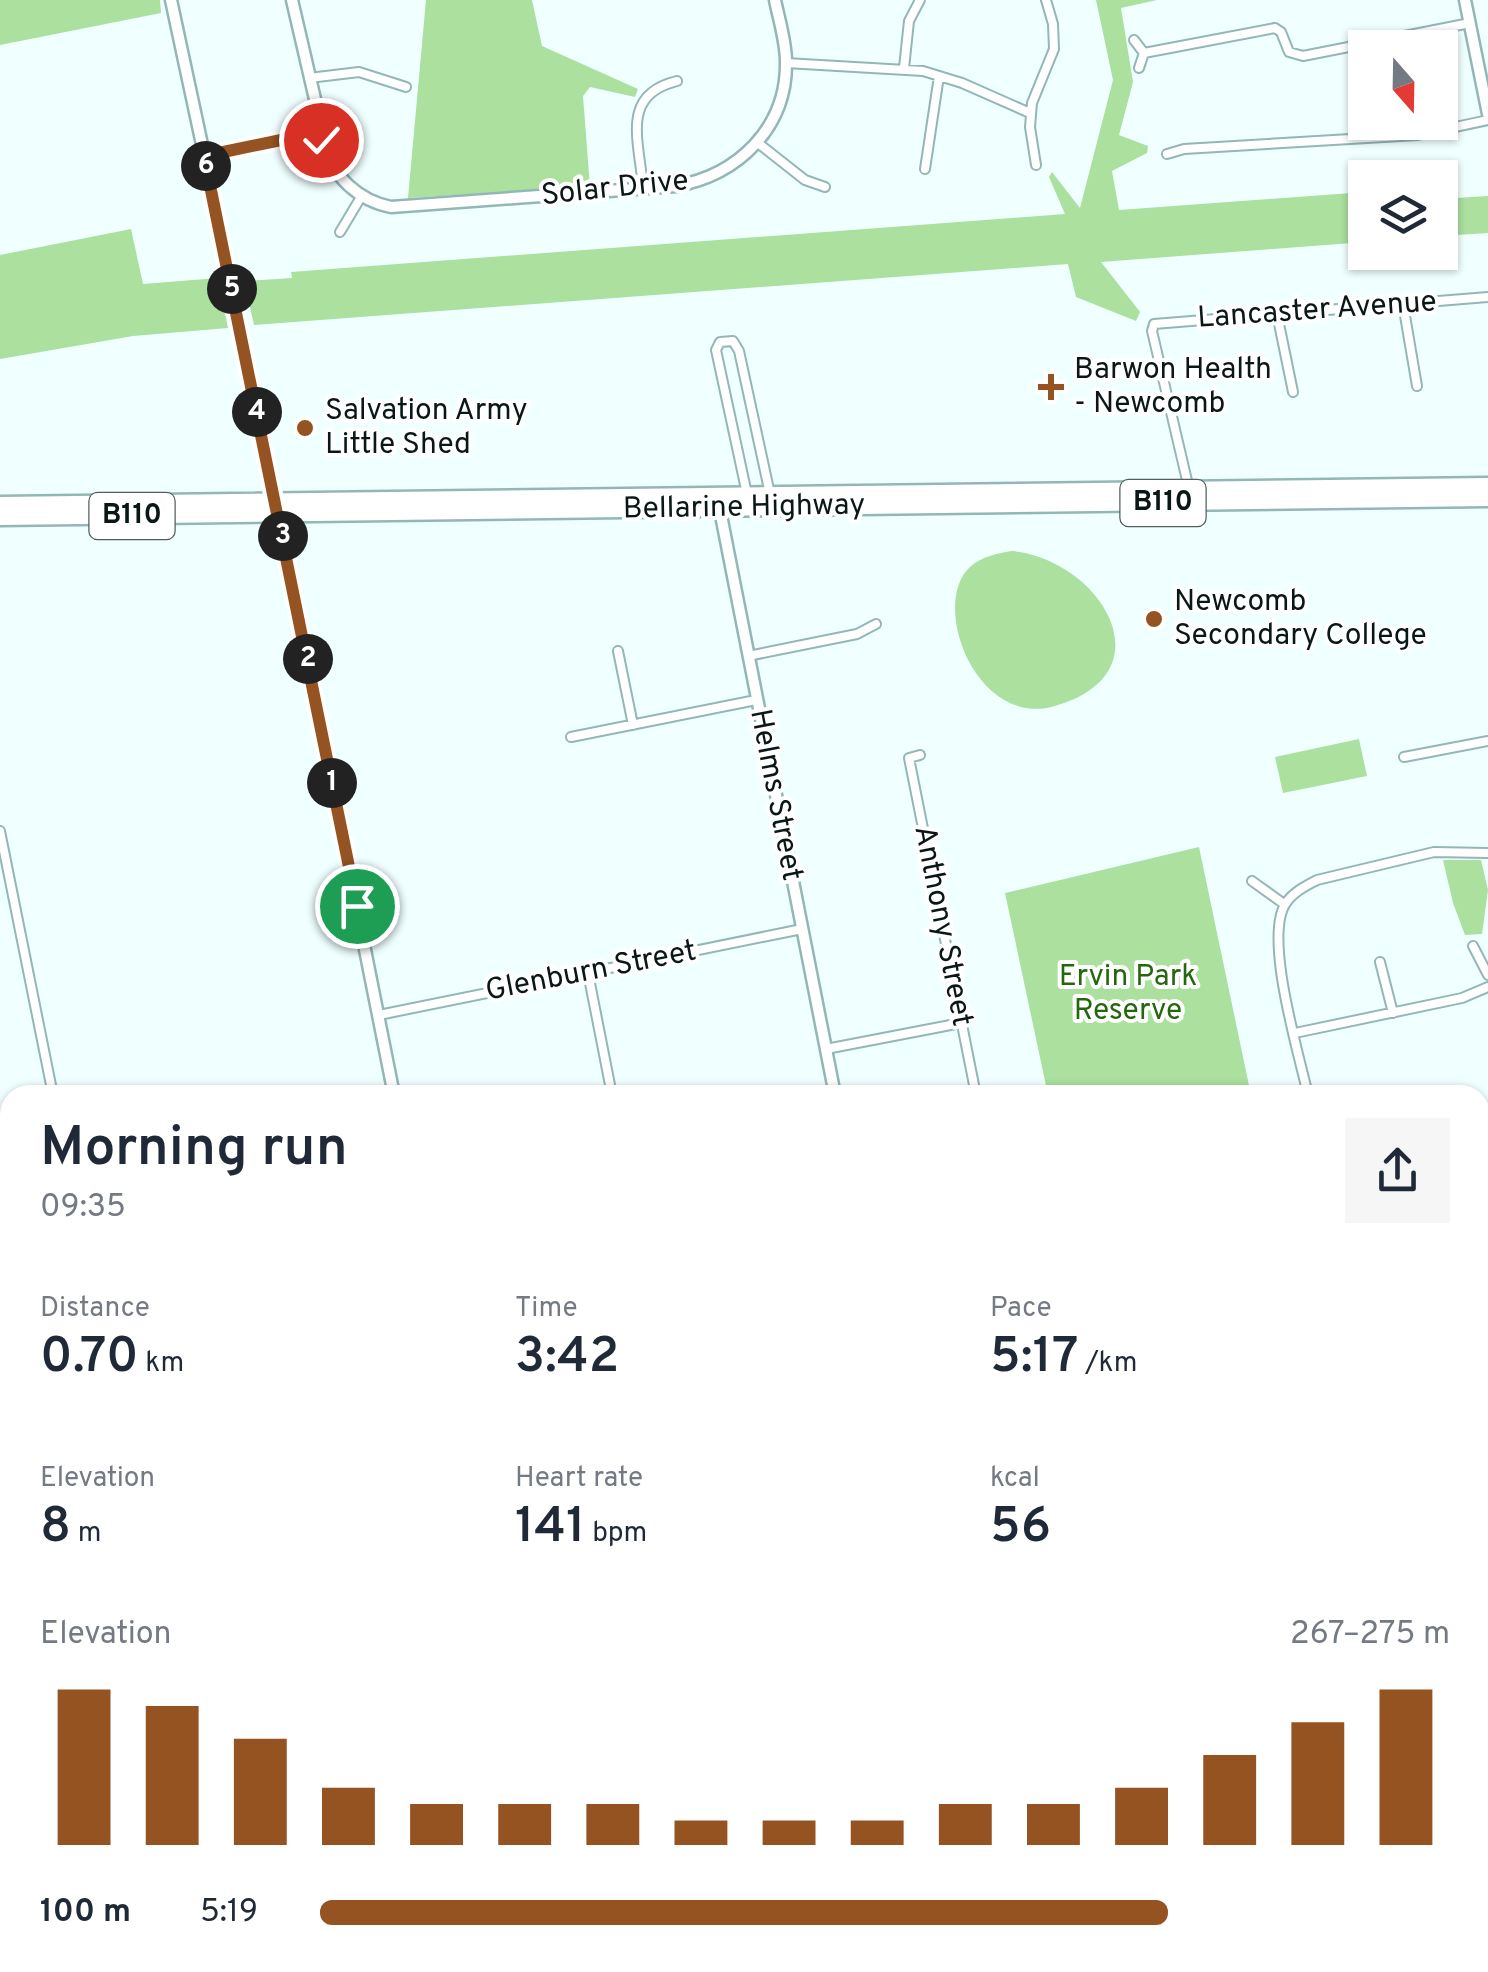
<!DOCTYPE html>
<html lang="en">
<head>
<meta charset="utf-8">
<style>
	body { margin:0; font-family:Overpass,sans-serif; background:#f6f6f7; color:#1f2937; height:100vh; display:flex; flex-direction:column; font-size:38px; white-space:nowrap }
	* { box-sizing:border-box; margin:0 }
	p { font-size:32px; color:#747a83 }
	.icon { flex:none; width:55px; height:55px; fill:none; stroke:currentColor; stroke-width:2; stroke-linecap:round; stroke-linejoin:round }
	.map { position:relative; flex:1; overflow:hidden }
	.drawer { position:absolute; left:0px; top:1085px; width:1490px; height:888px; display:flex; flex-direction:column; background:#fff; border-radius:30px 30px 0 0; box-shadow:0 2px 8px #0004 }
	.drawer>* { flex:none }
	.needle { width:65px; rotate:160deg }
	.fabs { position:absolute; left:1348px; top:30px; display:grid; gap:20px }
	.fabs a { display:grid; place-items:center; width:110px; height:110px; border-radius:0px; background:#fff; box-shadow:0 2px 8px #0004; font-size:50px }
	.pin { position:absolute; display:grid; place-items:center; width:85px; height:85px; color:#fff; margin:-42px; border:5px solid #fff; border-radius:50%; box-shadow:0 2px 10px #0007 }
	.km { position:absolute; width:50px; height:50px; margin:-25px; border-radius:50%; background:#222; color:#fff; font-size:28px; line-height:50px; text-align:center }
	.round { display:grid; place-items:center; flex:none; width:105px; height:105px; border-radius:0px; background:#f6f6f7 }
	.head { display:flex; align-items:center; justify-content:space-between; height:170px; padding:0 40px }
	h1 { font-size:55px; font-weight:600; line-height:75px }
	.stats { display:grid; grid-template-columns:repeat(3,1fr); gap:15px; height:170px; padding:10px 40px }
	.stats div { display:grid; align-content:center }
	.stats b { font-size:50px; font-weight:600 }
	.stats small { font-size:28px; font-weight:400 }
	.stats p { font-size:28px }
	.chart { height:280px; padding:20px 40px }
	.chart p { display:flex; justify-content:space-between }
	.chart svg { width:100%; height:180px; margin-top:10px; stroke:#955321; stroke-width:6 }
	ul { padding:0 40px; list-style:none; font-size:32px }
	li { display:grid; grid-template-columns:160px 120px 1fr; align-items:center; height:75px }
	li i { height:25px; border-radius:12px; background:#955321 }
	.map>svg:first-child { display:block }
	.green { fill:#abe09f }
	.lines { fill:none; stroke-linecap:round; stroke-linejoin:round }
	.street-casing { stroke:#93b7b7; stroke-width:12 }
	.secondary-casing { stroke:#93b7b7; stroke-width:15 }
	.highway-casing { stroke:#93b7b7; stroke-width:19 }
	.street { stroke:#fff; stroke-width:8 }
	.secondary { stroke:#fff; stroke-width:10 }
	.highway { stroke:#fff; stroke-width:14 }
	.route-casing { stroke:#fff; stroke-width:20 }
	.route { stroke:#955321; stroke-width:12 }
	.poi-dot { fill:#955321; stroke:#fff; stroke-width:4 }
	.labels { text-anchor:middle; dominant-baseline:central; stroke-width:8; stroke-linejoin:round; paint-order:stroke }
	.shield { fill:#fff; stroke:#535d5d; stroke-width:2.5 }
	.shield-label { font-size:28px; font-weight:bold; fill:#091717 }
	.street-label { font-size:30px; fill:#091717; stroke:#fff }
	.poi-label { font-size:30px; fill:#091717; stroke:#fff; text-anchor:start }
	.park-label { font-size:30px; fill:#25670e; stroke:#fff }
</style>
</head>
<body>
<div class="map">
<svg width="1488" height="1972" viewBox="0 0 1488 1972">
	<rect width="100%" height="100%" fill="#f0ffff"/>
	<!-- green -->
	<path class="green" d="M0 0H160L161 13 0 45Z
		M426 0H532L542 46 638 89 635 97 590 87 583 96 590 187 408 198Z
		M1096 0H1157L1121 8 1133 82 1119 135 1148 146 1147 153 1112 171 1119 210 1365 192V242L1101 262 1140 312 1136 321 1076 297 1068 264 254 325 244 281 292 278 291 272 1065 214 1049 177 1052 172 1080 208 1113 80Z
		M1488 196V233L1440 236V199Z
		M131 229 143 284 218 278 228 328 133 336 0 359V255Z
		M1012 551C1101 560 1170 673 1055 706 977 729 929 605 970 567 981 557 998 553 1012 551Z
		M1359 739 1367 776 1283 793 1275 757Z
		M1199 847 1251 1095H1048L1005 893Z
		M1443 860H1481L1488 890 1482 934 1465 935 1453 903Z"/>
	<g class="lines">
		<!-- street casing -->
		<g class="street-casing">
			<path id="street" d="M1134 40 1144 53 1139 68
				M1144 53 1275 28 1281 32 1289 52 1303 56 1470 23
				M786 63 923 71 962 83 1030 113
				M904 68 909 21 920 0
				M309 78 359 72 406 87
				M1368 122 1369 138
				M758 143 805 180 825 187
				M1167 154 1184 149 1418 135 1488 120
				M1036 165 1030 127 1032 103 1054 49 1053 24 1046 0
				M925 169 939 76
				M643 189C640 142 619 95 677 81
				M340 232 361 197
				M1403 304 1417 386
				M1277 314 1293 392
				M1189 489 1152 331 1154 324 1488 297
				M747 494 716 350 720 342 733 341 739 351 770 494
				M618 651 633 725
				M748 656 857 634 876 624
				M571 737 756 700
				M920 755 909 758 976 1095
				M1404 757 1488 741
				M0 831 53 1095
				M1252 881 1284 904
				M1473 946 1488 975
				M1380 962 1393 1013
				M588 973 612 1095
				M379 1015 802 929
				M1295 1033 1462 998 1488 987
				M826 1049 961 1023
				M1308 1095C1299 1054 1263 936 1286 903 1293 892 1306 886 1317 880L1434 852 1488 853
				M0 1353 10 1351
				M1480 1567 1488 1565
				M1480 1676 1488 1674
				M0 1770 10 1768
				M1480 1779 1488 1778
				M1480 1865 1488 1873
				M1480 1899 1488 1887
				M1384 1962 1386 1972
				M0 1968 1 1972
				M1049 1972 1092 1962
				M1192 1972 1317 1967 1340 1962"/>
		</g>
		<!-- secondary casing -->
		<g class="secondary-casing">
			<path id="secondary" d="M171 0 237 308 394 1095
				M292 0 321 125
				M1465 0 1488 114
				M308 132a9 9 0 1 1 18 0a9 9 0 1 1-18 0Z
				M314 141C336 172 351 199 391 207L676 186C738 175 787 128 786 62 786 41 779 20 775 0
				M203 156 286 139 308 131
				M719 505 835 1095
				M1480 1293 1488 1291
				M567 1962 569 1972
				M1004 1962 1006 1972"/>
		</g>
		<!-- highway casing -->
		<g class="highway-casing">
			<path id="highway" d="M0 504 1488 485
				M0 518 1488 499"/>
		</g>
		<!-- street -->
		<use href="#street" class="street"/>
		<!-- secondary -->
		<use href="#secondary" class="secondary"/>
		<!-- highway -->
		<use href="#highway" class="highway"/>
	</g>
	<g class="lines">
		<!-- route casing -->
		<g class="route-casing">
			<path id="route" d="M321 140 286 139 204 156 357 906"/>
		</g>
		<!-- route -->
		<use href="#route" class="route"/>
	</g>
	<!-- markers -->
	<g class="poi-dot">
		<path d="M1046 372h10v10h10v10h-10v10h-10v-10h-10v-10h10z"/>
		<circle cx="305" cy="428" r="10"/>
		<circle cx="1154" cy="619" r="10"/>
	</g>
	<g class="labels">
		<!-- shield labels -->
		<g class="shield">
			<rect x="1120.5" y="480" width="85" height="46" rx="8"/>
			<rect x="89.5" y="493" width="85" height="46" rx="8"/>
		</g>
		<g class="shield-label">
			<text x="1163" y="503">B110</text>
			<text x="132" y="516">B110</text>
		</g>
		<!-- street labels -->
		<g class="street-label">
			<text transform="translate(615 189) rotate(-6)">Solar Drive</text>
			<text transform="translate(1317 311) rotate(-4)">Lancaster Avenue</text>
			<text transform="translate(744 508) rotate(-1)">Bellarine Highway</text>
			<text transform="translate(775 795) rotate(79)">Helms Street</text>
			<text transform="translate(942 926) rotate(79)">Anthony Street</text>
			<text transform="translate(591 972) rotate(-11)">Glenburn Street</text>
		</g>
		<!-- poi labels -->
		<g class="poi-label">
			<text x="1074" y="370">Barwon Health<tspan x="1074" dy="34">- Newcomb</tspan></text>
			<text x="325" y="411">Salvation Army<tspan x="325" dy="34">Little Shed</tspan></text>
			<text x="1174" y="602">Newcomb<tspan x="1174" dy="34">Secondary College</tspan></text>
		</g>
		<!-- park labels -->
		<g class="park-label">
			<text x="1128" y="977">Ervin Park<tspan x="1128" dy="34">Reserve</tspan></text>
		</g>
	</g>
</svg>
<div class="fabs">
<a><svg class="needle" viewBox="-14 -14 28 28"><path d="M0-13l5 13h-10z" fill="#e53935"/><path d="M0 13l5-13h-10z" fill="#747a83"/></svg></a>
<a><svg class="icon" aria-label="layers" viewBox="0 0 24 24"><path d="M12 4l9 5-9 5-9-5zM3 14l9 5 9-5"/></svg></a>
</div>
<div class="pin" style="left:357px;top:906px;background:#1e9e55"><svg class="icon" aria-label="arrive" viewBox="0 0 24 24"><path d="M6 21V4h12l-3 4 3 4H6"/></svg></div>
<div class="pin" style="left:321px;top:140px;background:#d93025"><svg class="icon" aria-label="check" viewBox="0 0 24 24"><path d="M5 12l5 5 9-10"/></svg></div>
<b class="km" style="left:332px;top:783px">1</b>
<b class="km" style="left:308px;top:659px">2</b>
<b class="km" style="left:283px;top:536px">3</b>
<b class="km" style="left:257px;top:412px">4</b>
<b class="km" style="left:232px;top:289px">5</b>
<b class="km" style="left:206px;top:166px">6</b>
<section class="drawer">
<div class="head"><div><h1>Morning run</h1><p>09:35</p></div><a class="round"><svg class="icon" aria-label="share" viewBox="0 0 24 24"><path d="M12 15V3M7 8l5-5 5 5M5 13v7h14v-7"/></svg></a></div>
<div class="stats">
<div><p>Distance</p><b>0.70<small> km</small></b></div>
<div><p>Time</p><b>3:42</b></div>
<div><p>Pace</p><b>5:17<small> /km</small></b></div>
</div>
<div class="stats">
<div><p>Elevation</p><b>8<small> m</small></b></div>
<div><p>Heart rate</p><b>141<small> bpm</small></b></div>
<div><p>kcal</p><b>56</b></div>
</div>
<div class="chart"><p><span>Elevation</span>267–275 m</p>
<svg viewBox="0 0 160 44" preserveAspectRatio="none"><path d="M5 44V6M15 44V10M25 44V18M35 44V30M45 44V34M55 44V34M65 44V34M75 44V38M85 44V38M95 44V38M105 44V34M115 44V34M125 44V30M135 44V22M145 44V14M155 44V6"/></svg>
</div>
<ul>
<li><b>100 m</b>5:19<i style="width:75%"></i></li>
</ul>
</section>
</div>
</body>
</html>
